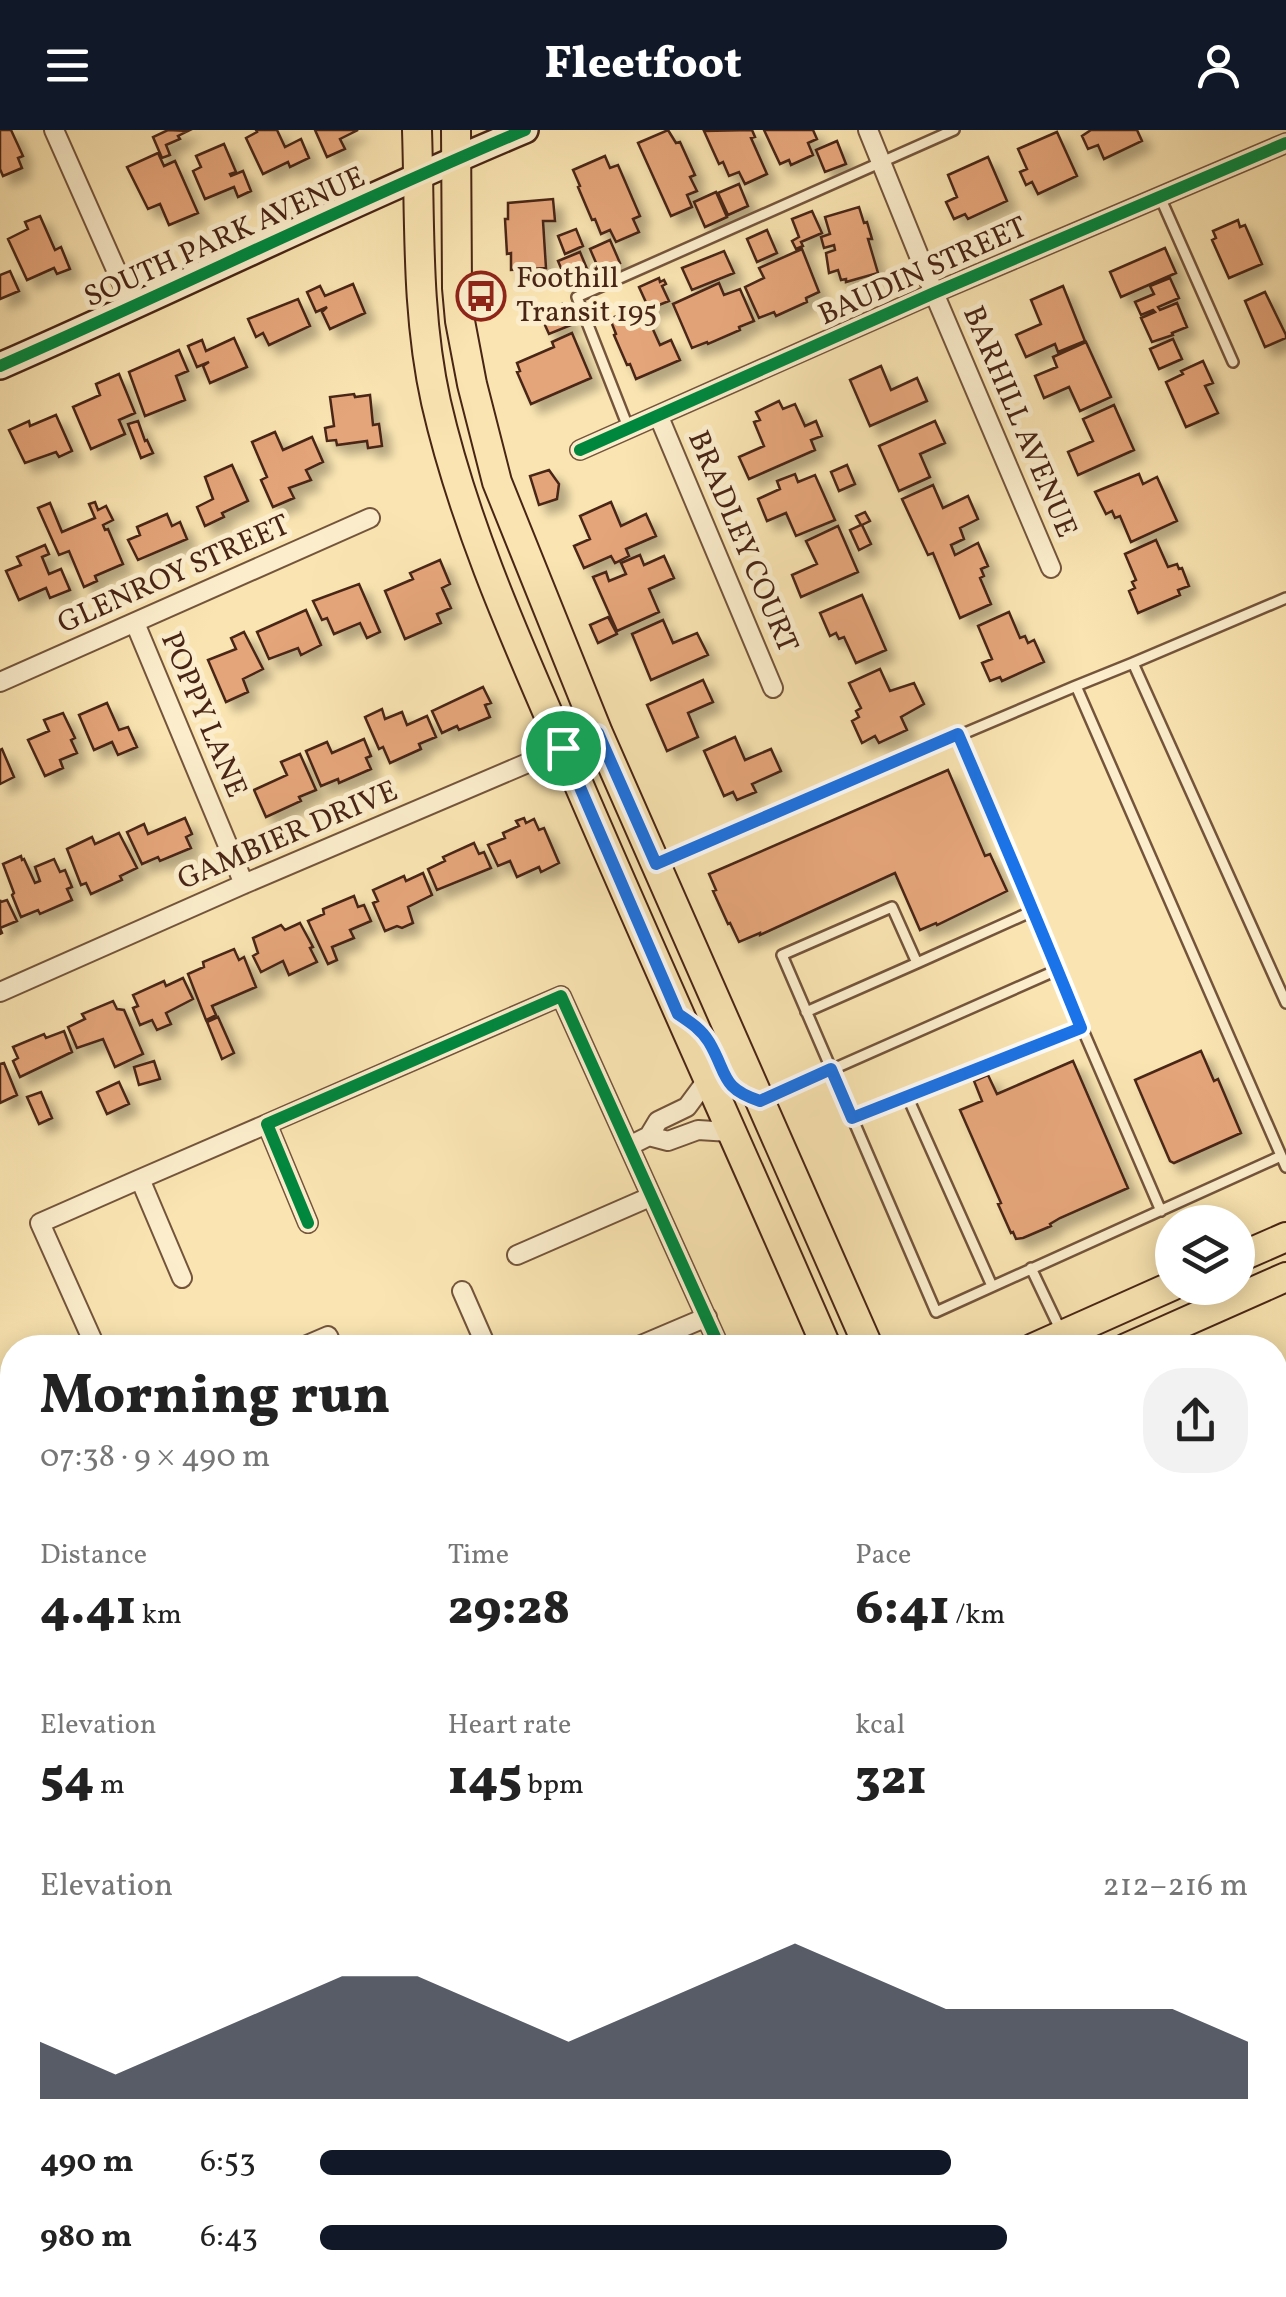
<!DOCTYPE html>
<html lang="en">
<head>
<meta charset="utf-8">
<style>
	body { margin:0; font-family:Vollkorn,serif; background:#f2f2f2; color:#222; height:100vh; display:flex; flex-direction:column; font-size:38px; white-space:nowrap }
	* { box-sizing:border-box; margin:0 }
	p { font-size:32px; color:#767676 }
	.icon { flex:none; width:55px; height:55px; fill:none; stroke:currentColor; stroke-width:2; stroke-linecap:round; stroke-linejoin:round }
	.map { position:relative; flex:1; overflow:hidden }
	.panel { position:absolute; left:0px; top:1205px; width:1288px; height:962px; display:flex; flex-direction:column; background:#fff; border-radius:40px 40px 0 0; box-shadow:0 5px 25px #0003 }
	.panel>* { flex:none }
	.controls { position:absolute; left:1155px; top:1075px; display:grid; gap:20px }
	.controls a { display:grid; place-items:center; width:100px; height:100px; border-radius:50%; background:#fff; box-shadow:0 5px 25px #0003; font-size:50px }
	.pin { position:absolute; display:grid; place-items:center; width:85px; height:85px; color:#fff; margin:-42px; border:5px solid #fff; border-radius:50%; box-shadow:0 2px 10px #0007 }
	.round { display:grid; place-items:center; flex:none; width:105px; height:105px; border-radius:40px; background:#f2f2f2 }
	.summary { display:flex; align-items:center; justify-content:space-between; height:170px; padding:0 40px }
	h1 { font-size:55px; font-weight:800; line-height:75px }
	.metrics { display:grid; grid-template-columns:repeat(3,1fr); gap:15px; height:170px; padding:10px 40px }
	.metrics div { display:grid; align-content:center }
	.metrics b { font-size:50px; font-weight:800 }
	.metrics small { font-size:28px; font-weight:400 }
	.metrics p { font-size:28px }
	.chart { height:280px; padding:20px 40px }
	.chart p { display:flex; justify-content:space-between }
	.chart svg { width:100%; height:180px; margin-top:10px; fill:#111827; opacity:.7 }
	ul { padding:0 40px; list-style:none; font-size:32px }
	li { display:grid; grid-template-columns:160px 120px 1fr; align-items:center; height:75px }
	li i { height:25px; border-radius:12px; background:#111827 }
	header { display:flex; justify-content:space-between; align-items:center; height:130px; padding:0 40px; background:#111827; color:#fff; font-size:45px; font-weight:800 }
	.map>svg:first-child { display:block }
	.green { fill:#c0c48b; stroke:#847450; stroke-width:2.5 }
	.building { fill:#e5a57a; stroke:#482515; stroke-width:2.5; filter:url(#shadow) }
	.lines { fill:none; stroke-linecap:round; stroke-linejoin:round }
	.lane-casing { stroke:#74553c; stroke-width:14 }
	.street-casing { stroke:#74553c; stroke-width:22 }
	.secondary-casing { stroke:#482515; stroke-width:30 }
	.primary-casing { stroke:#482515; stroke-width:32 }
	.lane { stroke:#fceecd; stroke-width:9 }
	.street { stroke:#fceecd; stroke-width:18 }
	.secondary { stroke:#fceecd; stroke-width:25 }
	.primary { stroke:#fae5b2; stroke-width:28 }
	.cycleway-casing { stroke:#fceecd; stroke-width:19 }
	.cycleway { stroke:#00873e; stroke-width:12 }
	.route-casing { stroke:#fff; stroke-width:20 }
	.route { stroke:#1a73e8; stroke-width:12 }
	.labels { text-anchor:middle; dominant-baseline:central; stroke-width:10; stroke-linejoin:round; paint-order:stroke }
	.street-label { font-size:30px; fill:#482515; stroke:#fceecd }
	.poi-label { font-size:30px; fill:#482515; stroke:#fceecd; text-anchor:start }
</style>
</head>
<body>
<header><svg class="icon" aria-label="menu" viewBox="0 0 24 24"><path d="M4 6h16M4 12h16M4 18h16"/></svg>Fleetfoot<svg class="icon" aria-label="person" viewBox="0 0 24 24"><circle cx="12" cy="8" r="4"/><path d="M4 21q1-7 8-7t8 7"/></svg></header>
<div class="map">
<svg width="1286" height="2167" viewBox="0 0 1286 2167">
	<defs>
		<filter id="shadow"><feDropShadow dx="9" dy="9" stdDeviation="5" flood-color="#0004"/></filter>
	</defs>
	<rect width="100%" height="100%" fill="#fae5b2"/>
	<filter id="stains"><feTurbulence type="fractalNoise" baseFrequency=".002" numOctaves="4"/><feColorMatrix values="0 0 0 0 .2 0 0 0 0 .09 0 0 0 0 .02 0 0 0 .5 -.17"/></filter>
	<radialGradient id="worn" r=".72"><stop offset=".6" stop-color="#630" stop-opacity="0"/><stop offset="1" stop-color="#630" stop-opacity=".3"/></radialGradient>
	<!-- green -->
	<path class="green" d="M12 1249V1615L0 1620V1255Z"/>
	<!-- building -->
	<path class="building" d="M0 0H11L23 26 18 28 22 38 3 46 0 39Z
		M168 0 188 1 178 6 180 9 166 15 170 25 162 28 153 7Z
		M256 0H277L285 17 301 9 309 28 290 37 288 32 263 44 246 8 257 2Z
		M315 0H358L340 9 345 19 327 27Z
		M668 0 676 13 680 12 695 45 690 47 697 61 687 65 692 77 671 86 638 13Z
		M752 0 755 7 751 8 767 44 745 54 739 42 729 46 723 32 719 34 704 1Z
		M764 0H813L817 9 808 13 813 25 791 35 789 30 780 34Z
		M1091 0H1137L1142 11 1104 29 1098 15 1088 19 1082 6Z
		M1057 2 1077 46 1038 64 1032 52 1026 55 1020 42 1027 39 1018 19Z
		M837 11 846 34 825 42 816 20Z
		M224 14 236 42 230 44 231 46 243 41 251 61 238 67 234 57 205 69 193 41 201 37 196 26Z
		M158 23 164 36 175 31 198 83 169 95 160 74 148 79 127 37Z
		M605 26 610 38 618 35 640 86 633 89 639 102 616 112 610 100 601 104 595 89 592 90 578 57 580 56 573 40Z
		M988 27 1007 71 968 89 965 84 954 89 946 72 957 67 948 45Z
		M739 54 748 76 728 85 718 63Z
		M716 62 727 87 705 97 694 72Z
		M553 69 555 91H543L546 138 511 140V123L507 124 505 89H508V73Z
		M859 77 864 93 867 92 872 109H868L878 143 846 152V149L841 150 838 140 829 143 826 123 835 120 834 115 824 118 821 107 830 104 825 87Z
		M812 81 822 103 801 112 803 116 796 119 792 111 799 107 792 89Z
		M40 86 55 120 61 117 70 139 57 144 54 138 27 150 8 109 28 99 25 92Z
		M1238 90 1240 97 1245 95 1262 134 1229 148 1212 110 1216 108 1213 101Z
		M576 99 583 116 565 124 558 106Z
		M767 100 777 123 757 132 747 109Z
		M610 110 620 133 600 142 590 119Z
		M1165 118 1176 143 1121 167 1110 142Z
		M802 119 819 162 806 168 807 172 776 186 774 182 759 188 745 157 764 148 759 138Z
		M724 121 734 143 692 160 682 138Z
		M580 122 590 146 568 155 558 131Z
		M10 141 19 161 0 169V145Z
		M659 148 660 152 664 150 666 154 662 156 669 171 649 179 639 157Z
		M1170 148 1179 168 1158 177 1160 180 1177 173 1187 197 1172 203 1173 205 1152 212 1141 188 1155 182 1153 180 1141 185 1135 172 1154 164 1150 156Z
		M719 153 724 165 740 159 754 191 739 197 740 200 708 214 707 212 692 218 673 174Z
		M353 154 365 183 330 199 322 182 327 177 316 182 307 162 320 156 325 166Z
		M1063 156 1085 211 1058 222 1055 214 1026 227 1016 205 1041 194 1031 170Z
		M1265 162 1286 205V208L1265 217 1245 171Z
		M298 169 310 196 269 215 263 203 256 207 248 189Z
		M562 174 571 195 549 204 540 184Z
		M642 175 660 215 671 210 680 230 636 249 630 234 627 235 614 205 616 204 610 189Z
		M572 203 591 248 531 274 517 242 520 241 517 233 554 217 552 212Z
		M234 208 247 237 210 253 203 236 209 232 197 237 188 216 202 210 206 221Z
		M1173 209 1182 229 1159 239 1150 219Z
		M1086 212 1111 267 1080 281 1069 257 1044 268 1035 246 1057 237 1053 227Z
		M179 220 188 241 176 246 185 270 145 286 129 242Z
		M1203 231 1213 253 1205 256 1218 283 1186 297 1166 252 1183 244 1181 241Z
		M881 236 891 260 917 248 927 271 870 296 850 250Z
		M119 244 135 283 119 290 125 304 91 319 73 277 100 265 96 254Z
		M354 264 355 267 370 265 373 295 379 294 382 316 368 318 367 311 337 315 336 310 327 311 325 298 334 296 330 267Z
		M779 271 783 279 795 274 805 296 816 291 822 306 811 310 815 320 749 349 739 327 764 316 754 292 760 290 756 282Z
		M1114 275 1134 320 1078 345 1068 322 1093 311 1083 289Z
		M56 285 72 321 59 327 56 322 25 333 9 300 29 291 30 296Z
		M138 291 145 311 147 310 153 323 141 328 128 294Z
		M935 291 945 313 920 324 930 347 899 361 879 316Z
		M275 302 283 320 312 307 323 332 306 340 311 350 289 358 294 368 273 377 261 350 267 347 252 312Z
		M232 335 248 371 222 383 224 387 205 396 197 377 213 369 205 347Z
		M847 335 855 354 839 361 831 342Z
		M549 340 559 354 557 369 539 375 530 346Z
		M795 344 798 352 815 345 835 390 796 406 786 383 767 391 758 369 780 359 777 351Z
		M1139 344 1143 354 1157 347 1177 391 1131 412 1120 386 1115 388 1112 381 1106 384 1095 362Z
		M933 355 943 378 968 366 978 389 960 398 964 409 951 415 955 425 978 413 988 436 981 439 984 446 980 448 991 474 960 488 933 423 928 425 902 369Z
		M95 372 98 380 106 376 113 390 103 395 105 400 108 399 123 434 95 446 97 451 84 457 69 421 59 425 38 378 50 373 62 402 95 388 89 374Z
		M611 372 621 396 646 384 656 406 626 419 629 426 615 433 611 426 584 438 574 416 590 409 580 386Z
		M865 382 870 391 862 395 871 414 859 420 850 400 861 395 856 386Z
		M167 384 172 396 180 392 187 409 138 430 128 410 140 405 137 397Z
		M838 396 858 442 801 467 792 445 817 434 806 411Z
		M1156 410 1168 437 1177 434 1179 439 1182 438 1189 456 1178 460 1180 465 1138 483 1129 461 1135 458 1132 452 1136 450 1125 424Z
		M45 415 49 424 42 427 49 444 61 439 70 460 50 468 46 458 19 470 6 441 21 435 17 427Z
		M640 425 644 435 664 426 674 448 649 459 659 482 617 501 593 447 606 442 609 451 626 444 621 433Z
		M440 430 450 454 442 458 451 478 437 484 441 493 405 509 385 461 413 449 410 443Z
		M359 454 380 502 367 508 360 493 334 504 327 488 322 490 313 471Z
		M862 465 886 520 856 533 844 507 839 509 836 503 830 506 820 483Z
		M306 480 321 515 301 525 298 518 269 529 257 502Z
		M1009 482 1020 508 1025 506 1028 513 1034 510 1044 532 1002 551 1000 547 990 551 982 533 992 529 978 496Z
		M608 487 617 504 598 513 590 495Z
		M663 490 673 513 697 503 708 525 651 550 632 504Z
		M244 502 263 539 243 549 248 562 226 572 208 530 236 519 231 508Z
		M880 539 890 561 914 553 924 574 901 587 907 600 879 613 875 606 862 613 852 591 859 587 856 581 861 578 849 553Z
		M703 550 713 572 688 583 698 607 667 621 647 575Z
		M483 557 491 573 485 575 490 587 459 600 457 596 442 603 432 581Z
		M107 573 119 600 128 597 137 617 118 625 112 612 94 620 79 585Z
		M382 579 385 589 402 582 407 595 427 586 436 607 419 614 421 619 390 633 383 617 379 619 365 587Z
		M63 583 75 608 71 610 77 623 60 630 63 638 45 646 28 610 49 601 44 590Z
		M735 607 745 630 771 619 781 641 752 654 756 662 737 670 733 662 724 666 704 621Z
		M364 609 371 626 366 628 371 639 339 653 338 649 321 656 306 621 327 612 332 623Z
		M2 619 14 647 0 654V620Z
		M300 624 316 660 299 667 301 671 266 687 254 660 287 645 281 632Z
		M948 640 985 726 990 724 1007 761 937 795 936 793 920 800 895 743 760 805V803L739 812 730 793 728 794 713 761 716 760 709 744Z
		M185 688 192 704 186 707 191 718 160 731 158 727 142 734 127 702 144 694 148 704Z
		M524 688 526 693 534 689 539 700 544 698 559 733 541 742 539 737 517 747 510 731 498 736 488 715 505 708 503 703 519 696 516 691Z
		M119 703 137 738 120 746 122 750 91 764 86 753 81 755 67 719 92 707 95 714Z
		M474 713 479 724 484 722 491 738 437 760 428 739 445 731 443 727Z
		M21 726 22 730 24 729 35 753 40 751 35 737 54 729 60 742 65 740 72 757 67 759 72 770 40 784 38 780 21 787 12 765 14 763 3 734Z
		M423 743 432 765 408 777 413 793 402 798 397 796 385 801 373 773 378 771 373 760 404 746 406 751Z
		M354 766 358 777 364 775 371 791 350 800 354 808 332 817 337 830 328 834 308 791 324 784 323 779Z
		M0 770 1 772 7 770 17 791 0 798 2 803 0 804Z
		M300 793 313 817 310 818 317 832 289 845 283 831 261 842 253 826 258 823 253 808 281 795 285 800Z
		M234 819 239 830 244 827 256 857 212 876 216 885 206 890 188 844 204 837 203 832Z
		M183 848 193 869 166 883 171 894 157 900 152 890 140 895 133 878 138 876 133 865 164 851 166 856Z
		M113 871 117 879 124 880 143 924 115 937 103 909 77 918 68 897 85 889 82 884Z
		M218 887 234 923 222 929 207 892Z
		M64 901 72 922 20 947 13 931 18 928 13 917 44 904 46 908Z
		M1201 921 1214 951 1218 949 1241 1003 1174 1033 1170 1031 1135 950Z
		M154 931 160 949 139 955 134 937Z
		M1073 931 1128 1058 1060 1088 1050 1094 1051 1096 1023 1108 1016 1109 1013 1102 1011 1103 998 1074 1001 1073 960 980 982 971 974 951 988 945 997 964Z
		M4 933 17 965 0 973V934Z
		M119 952 129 974 107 984 97 962Z
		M41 962 52 988 39 994 27 967Z
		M1275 1551 1286 1576V1618L1275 1623Z
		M1286 1618V1702L1283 1696 1275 1699V1623Z
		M1284 1874 1286 1934H1281L1275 1923V1879Z
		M12 1882V1956L0 1962V1888Z
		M0 2037 12 2066V2135L4 2138 0 2129Z
		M202 2155 207 2167H183L182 2164Z
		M214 2155H243L245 2161 261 2155H274L279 2167H220Z
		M287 2155H333L306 2167H293Z
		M374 2155H420L425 2167H366L363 2160Z
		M438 2155H491L496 2167H450L447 2160 441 2163Z
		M879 2155H920L893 2167H885Z
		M1082 2155H1108L1112 2164 1103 2167H1066L1084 2160Z
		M1197 2155H1200L1205 2167H1173Z"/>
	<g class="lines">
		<!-- lane casing -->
		<g class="lane-casing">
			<path id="lane" d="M1160 67 1233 232
				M628 297 577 167 954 0
				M1286 468 1133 533 1286 873
				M1076 556 1133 533
				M658 733 1076 556 1286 1037
				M1035 780 917 833 892 777 782 825 936 1182 1281 1026
				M1057 840 1161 1081
				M806 882 917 833
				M908 968 1081 898
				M763 970 1057 840 1043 799 958 604
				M852 988 908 968 992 1156
				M1031 1138 1060 1199
				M1275 1505 1286 1499
				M0 1785 12 1780
				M1275 1833 1286 1828
				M0 1858 12 1853
				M0 1986 12 1981
				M522 2155 527 2167"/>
		</g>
		<!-- street casing -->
		<g class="street-casing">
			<path id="street" d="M54 0 133 178
				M868 0 934 163 1051 438
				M659 287 773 558
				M580 320 934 163 1286 13
				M135 493 244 754
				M0 552 370 388
				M0 862 244 754 598 603
				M649 1006 668 1011 698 1000 730 1002
				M629 1016 649 1006 658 991 687 977 707 950
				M308 1093 267 994 561 866 720 1218
				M517 1125 650 1067
				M182 1148 140 1049 267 994
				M462 1161 487 1218
				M96 1218 40 1093 140 1049
				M300 1218 328 1206 333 1218
				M634 1218 707 1187
				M1276 1991 1286 1987
				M48 2167 75 2155"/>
		</g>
		<!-- secondary casing -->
		<g class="secondary-casing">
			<path id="secondary" d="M0 236C176 159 348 74 525 0
				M1257 2155 1262 2167"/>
		</g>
		<!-- primary casing -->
		<g class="primary-casing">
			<path id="primary" d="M417 0C420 91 416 182 436 272 466 403 523 525 576 648 658 839 744 1027 827 1218
				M456 0 457 158 460 191 472 254 497 352 598 603 869 1218
				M1238 1128 1286 1107
				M1033 1218 1172 1156
				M1126 1218 1286 1147
				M0 1674 12 1669
				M0 1713 12 1708"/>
		</g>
		<!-- lane -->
		<use href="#lane" class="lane"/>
		<!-- street -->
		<use href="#street" class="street"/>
		<!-- secondary -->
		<use href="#secondary" class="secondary"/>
		<!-- primary -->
		<use href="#primary" class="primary"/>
		<!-- cycleway casing -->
		<g class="cycleway-casing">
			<path id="cycleway" d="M0 236C176 159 348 74 525 0
				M580 320 934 163 1286 13
				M308 1093 267 994 561 866 720 1218"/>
		</g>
		<!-- cycleway -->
		<use href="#cycleway" class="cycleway"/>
	</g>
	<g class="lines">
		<!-- route casing -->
		<g class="route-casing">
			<path id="route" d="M598 603 656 734 958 604C1000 702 1041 799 1081 898L852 988 831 939 760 971C720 958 728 944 709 912 701 899 690 892 678 884L563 618Z"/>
		</g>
		<!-- route -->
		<use href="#route" class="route"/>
	</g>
	<!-- icons -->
	<defs>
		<g id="bus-ring" transform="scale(2.5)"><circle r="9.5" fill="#fceecd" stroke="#8f2418" stroke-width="1.5"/><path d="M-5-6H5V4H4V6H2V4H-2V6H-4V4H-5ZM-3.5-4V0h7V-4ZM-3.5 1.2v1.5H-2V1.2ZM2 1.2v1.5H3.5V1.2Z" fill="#8f2418"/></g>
	</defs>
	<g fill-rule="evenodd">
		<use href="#bus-ring" x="481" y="166"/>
	</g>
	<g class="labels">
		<!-- street labels -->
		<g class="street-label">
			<text transform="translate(225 108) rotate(-24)">SOUTH PARK AVENUE</text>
			<text transform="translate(923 142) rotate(-24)">BAUDIN STREET</text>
			<text transform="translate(1019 292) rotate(67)">BARHILL AVENUE</text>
			<text transform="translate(742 412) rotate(67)">BRADLEY COURT</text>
			<text transform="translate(174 445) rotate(-24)">GLENROY STREET</text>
			<text transform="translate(203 585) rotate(67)">POPPY LANE</text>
			<text transform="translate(288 706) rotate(-23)">GAMBIER DRIVE</text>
		</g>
		<!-- poi labels -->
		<g class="poi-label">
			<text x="516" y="149">Foothill<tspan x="516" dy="34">Transit 195</tspan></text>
		</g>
	</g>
	<rect width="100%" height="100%" filter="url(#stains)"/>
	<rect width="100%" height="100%" fill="url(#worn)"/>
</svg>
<div class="controls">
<a><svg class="icon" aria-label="layers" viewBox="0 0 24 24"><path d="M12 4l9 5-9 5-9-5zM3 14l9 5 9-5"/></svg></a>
</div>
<div class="pin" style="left:563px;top:618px;background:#1e9e55"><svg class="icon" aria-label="arrive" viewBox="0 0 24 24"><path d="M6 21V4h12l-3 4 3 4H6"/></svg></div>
<section class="panel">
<div class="summary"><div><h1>Morning run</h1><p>07:38 · 9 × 490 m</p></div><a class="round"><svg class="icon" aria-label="share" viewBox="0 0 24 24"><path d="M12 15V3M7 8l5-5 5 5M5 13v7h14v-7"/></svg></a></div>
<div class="metrics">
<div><p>Distance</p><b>4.41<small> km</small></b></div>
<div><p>Time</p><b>29:28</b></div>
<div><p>Pace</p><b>6:41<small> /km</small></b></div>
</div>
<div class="metrics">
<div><p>Elevation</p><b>54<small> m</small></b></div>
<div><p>Heart rate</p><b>145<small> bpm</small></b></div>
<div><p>kcal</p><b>321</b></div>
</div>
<div class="chart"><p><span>Elevation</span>212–216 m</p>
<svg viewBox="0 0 160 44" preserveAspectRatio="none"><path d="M0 44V30L10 38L20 30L30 22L40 14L50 14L60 22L70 30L80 22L90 14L100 6L110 14L120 22L130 22L140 22L150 22L160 30V44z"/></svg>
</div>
<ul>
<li><b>490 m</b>6:53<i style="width:68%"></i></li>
<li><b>980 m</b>6:43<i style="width:74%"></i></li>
</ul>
</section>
</div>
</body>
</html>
